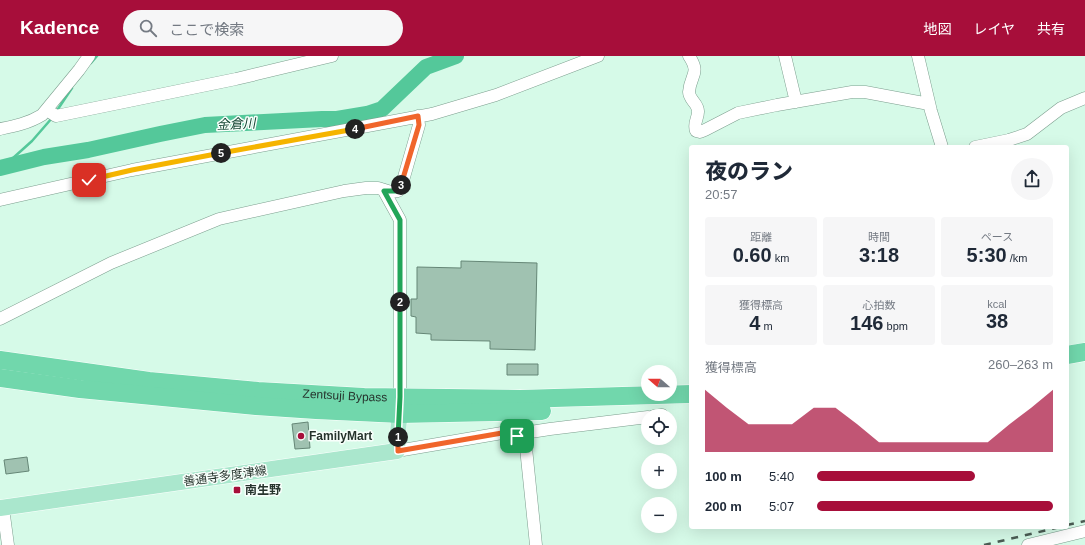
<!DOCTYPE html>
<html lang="ja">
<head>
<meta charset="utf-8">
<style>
	body { margin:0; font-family:Helvetica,"Noto Sans JP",sans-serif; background:#f6f6f7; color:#1f2937; height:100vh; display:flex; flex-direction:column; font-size:15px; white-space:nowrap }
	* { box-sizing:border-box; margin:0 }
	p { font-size:13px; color:#747a83 }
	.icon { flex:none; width:22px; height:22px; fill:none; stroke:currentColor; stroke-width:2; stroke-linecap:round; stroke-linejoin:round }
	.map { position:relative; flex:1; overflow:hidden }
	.panel { position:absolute; left:689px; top:89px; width:380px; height:384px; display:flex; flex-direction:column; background:#fff; border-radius:4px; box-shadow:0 4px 16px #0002 }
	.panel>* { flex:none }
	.needle { width:26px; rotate:290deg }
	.buttons { position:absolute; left:641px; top:309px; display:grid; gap:8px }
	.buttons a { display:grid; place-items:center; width:36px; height:36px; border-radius:50%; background:#fff; box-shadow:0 4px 16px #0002; font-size:20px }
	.pin { position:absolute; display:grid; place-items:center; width:34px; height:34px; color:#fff; margin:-17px; border-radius:8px; box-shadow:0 2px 6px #0006 }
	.km { position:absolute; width:20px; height:20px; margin:-10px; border-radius:50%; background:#222; color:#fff; font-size:11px; line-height:20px; text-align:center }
	.round { display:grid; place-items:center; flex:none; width:42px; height:42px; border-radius:21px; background:#f6f6f7 }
	.headline { display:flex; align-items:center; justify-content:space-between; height:68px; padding:0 16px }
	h1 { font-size:22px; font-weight:800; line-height:30px }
	.stats { display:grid; grid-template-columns:repeat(3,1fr); gap:6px; height:68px; padding:4px 16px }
	.stats div { display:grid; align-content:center; border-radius:4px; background:#f6f6f7; text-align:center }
	.stats b { font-size:20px; font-weight:800 }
	.stats small { font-size:11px; font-weight:400 }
	.stats p { font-size:11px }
	.chart { height:112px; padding:8px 16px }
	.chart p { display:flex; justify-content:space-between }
	.chart svg { width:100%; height:72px; margin-top:4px; fill:#a70e3a; opacity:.7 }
	ul { padding:0 16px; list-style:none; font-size:13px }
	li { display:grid; grid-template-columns:64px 48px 1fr; align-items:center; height:30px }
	li i { height:10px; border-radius:5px; background:#a70e3a }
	header { display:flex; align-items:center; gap:24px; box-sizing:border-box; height:56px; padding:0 20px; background:#a70e3a; color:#fff }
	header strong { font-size:19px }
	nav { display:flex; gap:22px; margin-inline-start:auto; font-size:14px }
	.search { width:280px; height:36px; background:#f6f6f7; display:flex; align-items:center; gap:10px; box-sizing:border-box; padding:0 14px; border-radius:22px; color:#747a83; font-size:15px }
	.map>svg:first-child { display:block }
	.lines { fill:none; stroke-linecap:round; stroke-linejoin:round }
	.stream { stroke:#54c89a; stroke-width:2.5 }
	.river { stroke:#54c89a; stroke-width:16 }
	.building { fill:#a0c2b1; stroke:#658676 }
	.minor-casing { stroke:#7c9e8e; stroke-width:13 }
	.major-casing { stroke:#fff; stroke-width:17 }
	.highway-casing { stroke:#fff; stroke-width:19 }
	.minor { stroke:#fff; stroke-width:12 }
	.major { stroke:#aae7cd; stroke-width:16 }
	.highway { stroke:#71d7ac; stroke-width:18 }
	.rail { stroke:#4b5d54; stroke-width:2.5; stroke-dasharray:7 7; stroke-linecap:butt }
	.split-1-casing { stroke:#fff; stroke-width:8 }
	.split-2-casing { stroke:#fff; stroke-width:8 }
	.split-3-casing { stroke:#fff; stroke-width:8 }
	.split-4-casing { stroke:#fff; stroke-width:8 }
	.split-5-casing { stroke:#fff; stroke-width:8 }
	.split-6-casing { stroke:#fff; stroke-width:8 }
	.split-1 { stroke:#f0652b; stroke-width:5 }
	.split-2 { stroke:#22a559; stroke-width:5 }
	.split-3 { stroke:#22a559; stroke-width:5 }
	.split-4 { stroke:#f0652b; stroke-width:5 }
	.split-5 { stroke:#f5b400; stroke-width:5 }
	.split-6 { stroke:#f5b400; stroke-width:5 }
	.poi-dot { fill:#a70e3a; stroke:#f8fffb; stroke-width:1.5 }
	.labels { text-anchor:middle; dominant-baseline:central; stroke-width:3; stroke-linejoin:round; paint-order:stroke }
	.street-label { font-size:12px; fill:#26342d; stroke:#f8fffb }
	.poi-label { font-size:12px; font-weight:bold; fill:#26342d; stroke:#f8fffb; text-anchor:start }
	.water-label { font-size:13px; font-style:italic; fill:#10412f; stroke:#f8fffb }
</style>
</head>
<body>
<header>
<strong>Kadence</strong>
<div class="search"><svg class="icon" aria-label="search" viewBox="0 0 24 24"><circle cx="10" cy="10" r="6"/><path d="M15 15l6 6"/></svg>ここで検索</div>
<nav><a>地図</a><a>レイヤ</a><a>共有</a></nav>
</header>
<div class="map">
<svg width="1085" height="489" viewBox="0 0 1085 489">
	<rect width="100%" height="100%" fill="#d6fae8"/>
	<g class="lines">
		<!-- stream -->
		<path class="stream" d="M91 7 97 0
			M56 56 72 32
			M3 111 32 85 52 62"/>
		<!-- river -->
		<path class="river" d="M0 112 44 101 88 94 160 78 205 69 322 63H337L367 58 382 53 426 11 456 0"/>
	</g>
	<!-- building -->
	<path class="building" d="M461 205 537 207 535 294 490 293V285L431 284V278L416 277V261L411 260V243H417V211L461 212Z
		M507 308H538V319H507Z
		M308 366 310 392 295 393 292 368Z
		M27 401 29 415 6 418 4 404Z"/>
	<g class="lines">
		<!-- minor casing -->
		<g class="minor-casing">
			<path id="minor" d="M689 0C701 18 690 19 689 36 689 44 699 48 698 56 698 63 693 67 696 75L700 76 705 74 738 57 777 49 852 36H865L929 48
				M785 0 796 46
				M918 0 931 55 942 91
				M47 54 56 60 61 59 236 23 332 0
				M0 73C15 70 29 67 42 59L79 14 89 0
				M975 91 1009 84 1027 78 1061 52 1085 42
				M384 135 400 164V341
				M0 144 132 114 432 58 496 39 598 0
				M0 263 111 207 219 163 344 135 366 132H378L391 136 398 135 402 128 419 69 418 60
				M654 360 662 359
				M517 380 524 377 550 373 648 361
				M397 395 502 377C513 378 522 381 526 392L536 489
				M3 452 8 489
				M1028 489 1085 475"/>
		</g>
		<!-- major casing -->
		<g class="major-casing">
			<path id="major" d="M0 452 397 395 400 345"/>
		</g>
		<!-- highway casing -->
		<g class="highway-casing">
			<g id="highway">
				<path d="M1067 299 1085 296"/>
				<path id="s1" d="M0 304 149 325 258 335 364 341 520 343 691 338"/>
				<path d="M0 322 80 333 256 350 316 354 400 358 542 355"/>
			</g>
		</g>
		<!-- minor -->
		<use href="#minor" class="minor"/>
		<!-- major -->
		<use href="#major" class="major"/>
		<!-- highway -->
		<use href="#highway" class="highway"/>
		<!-- rail -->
		<path class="rail" d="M1067 469 1085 465
			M984 489 1060 471"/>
	</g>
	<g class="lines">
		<!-- split-1 casing -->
		<g class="split-1-casing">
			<path id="split-1" d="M398 381V395L502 377 511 378 517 380"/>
		</g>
		<!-- split-2 casing -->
		<g class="split-2-casing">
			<path id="split-2" d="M398 381 400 341V246"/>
		</g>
		<!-- split-3 casing -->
		<g class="split-3-casing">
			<path id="split-3" d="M400 246V164L384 135H398L401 129"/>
		</g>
		<!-- split-4 casing -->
		<g class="split-4-casing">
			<path id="split-4" d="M355 73 418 60 419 69 401 129"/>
		</g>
		<!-- split-5 casing -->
		<g class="split-5-casing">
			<path id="split-5" d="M221 97 355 73"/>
		</g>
		<!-- split-6 casing -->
		<g class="split-6-casing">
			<path id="split-6" d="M89 124 132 114 221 97"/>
		</g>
		<!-- split-1 -->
		<use href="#split-1" class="split-1"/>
		<!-- split-2 -->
		<use href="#split-2" class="split-2"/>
		<!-- split-3 -->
		<use href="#split-3" class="split-3"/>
		<!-- split-4 -->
		<use href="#split-4" class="split-4"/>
		<!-- split-5 -->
		<use href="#split-5" class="split-5"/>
		<!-- split-6 -->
		<use href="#split-6" class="split-6"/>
	</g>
	<!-- markers -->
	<g class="poi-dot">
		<circle cx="301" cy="380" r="4"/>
		<rect x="233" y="430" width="8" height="8" rx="2"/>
	</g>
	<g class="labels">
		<!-- street labels -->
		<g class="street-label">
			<text stroke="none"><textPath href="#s1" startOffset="347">Zentsuji Bypass</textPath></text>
			<text transform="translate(225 420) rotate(-8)">善通寺多度津線</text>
		</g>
		<!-- poi labels -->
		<g class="poi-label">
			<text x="309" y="380">FamilyMart</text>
			<text x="245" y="434">南生野</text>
		</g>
		<!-- water labels -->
		<g class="water-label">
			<text transform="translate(236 68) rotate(-3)">金倉川</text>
		</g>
	</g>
</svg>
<div class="buttons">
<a><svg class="needle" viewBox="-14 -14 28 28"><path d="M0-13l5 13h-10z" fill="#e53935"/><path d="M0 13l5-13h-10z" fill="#747a83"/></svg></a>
<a><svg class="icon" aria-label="locate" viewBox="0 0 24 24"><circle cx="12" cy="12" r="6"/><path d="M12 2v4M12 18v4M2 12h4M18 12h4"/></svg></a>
<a>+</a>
<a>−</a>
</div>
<div class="pin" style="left:517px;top:380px;background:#1e9e55"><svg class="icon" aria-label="arrive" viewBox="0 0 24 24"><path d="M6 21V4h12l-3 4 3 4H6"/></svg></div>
<div class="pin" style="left:89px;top:124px;background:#d93025"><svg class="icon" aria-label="check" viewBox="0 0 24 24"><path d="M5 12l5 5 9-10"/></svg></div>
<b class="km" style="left:398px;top:381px">1</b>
<b class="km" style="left:400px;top:246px">2</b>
<b class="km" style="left:401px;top:129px">3</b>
<b class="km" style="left:355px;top:73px">4</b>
<b class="km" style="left:221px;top:97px">5</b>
<section class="panel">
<div class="headline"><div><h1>夜のラン</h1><p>20:57</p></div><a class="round"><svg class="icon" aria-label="share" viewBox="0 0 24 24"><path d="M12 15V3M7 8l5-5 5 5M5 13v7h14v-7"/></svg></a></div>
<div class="stats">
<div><p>距離</p><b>0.60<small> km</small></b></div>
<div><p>時間</p><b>3:18</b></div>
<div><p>ペース</p><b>5:30<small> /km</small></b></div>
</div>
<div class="stats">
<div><p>獲得標高</p><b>4<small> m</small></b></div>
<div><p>心拍数</p><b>146<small> bpm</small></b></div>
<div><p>kcal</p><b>38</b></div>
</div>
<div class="chart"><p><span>獲得標高</span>260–263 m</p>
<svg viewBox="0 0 160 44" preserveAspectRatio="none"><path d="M0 44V6L10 17L20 27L30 27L40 27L50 17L60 17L70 27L80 38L90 38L100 38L110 38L120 38L130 38L140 27L150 17L160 6V44z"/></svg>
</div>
<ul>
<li><b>100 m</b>5:40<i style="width:67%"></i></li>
<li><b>200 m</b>5:07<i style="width:100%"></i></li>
</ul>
</section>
</div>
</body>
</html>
